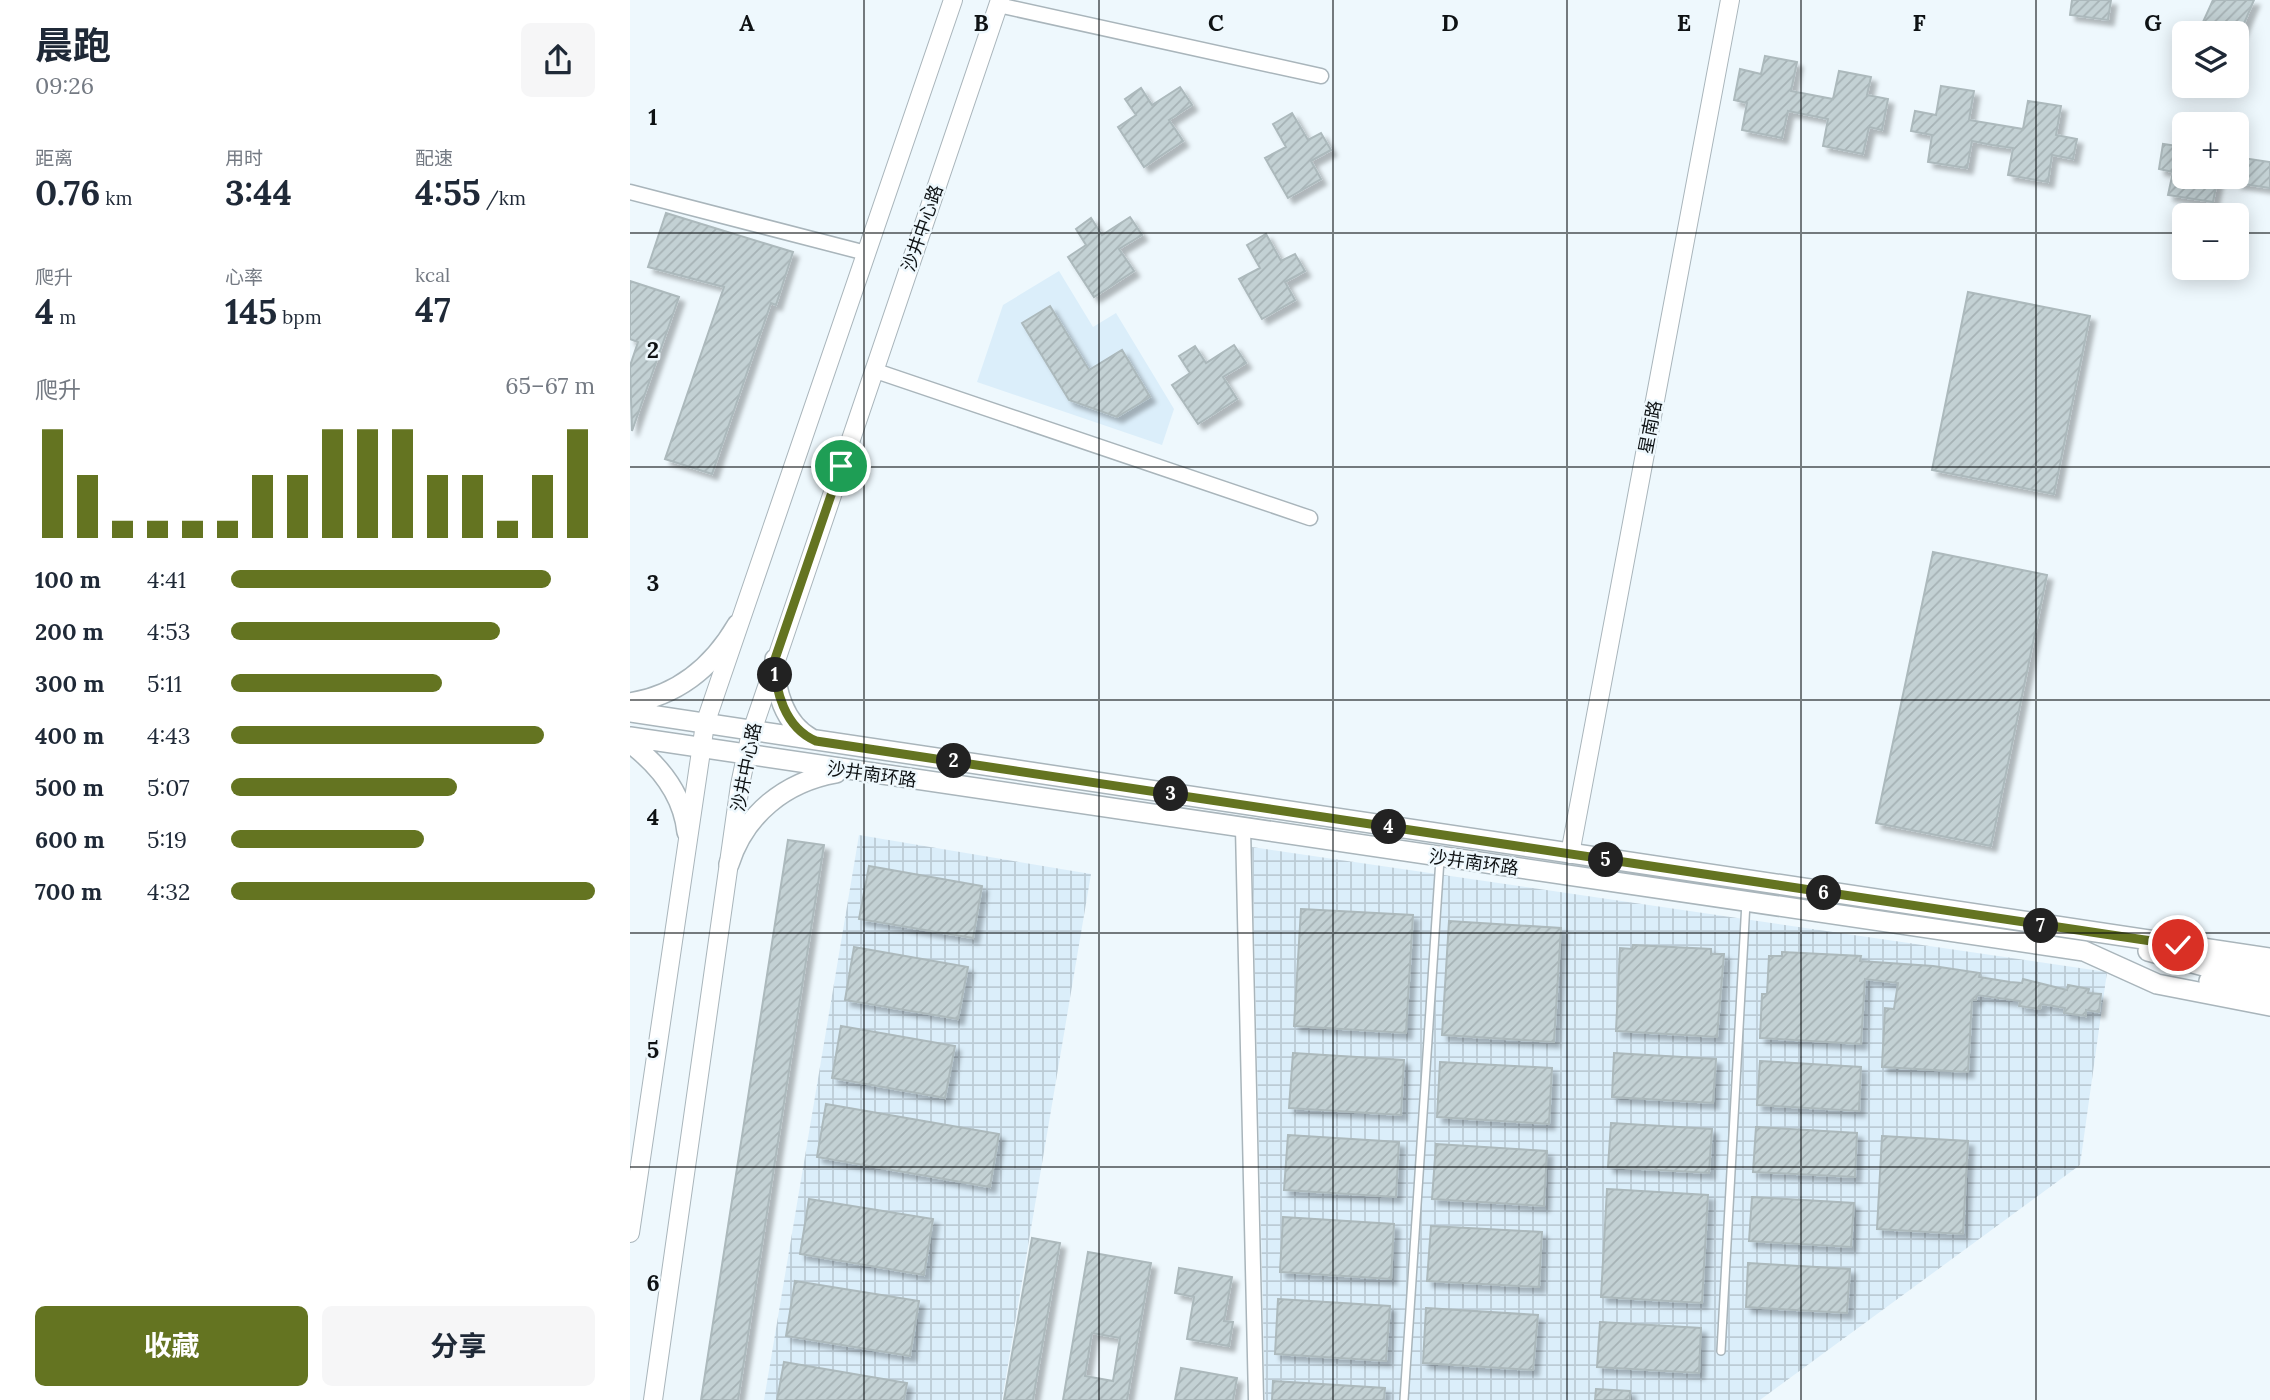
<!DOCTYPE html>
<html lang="zh">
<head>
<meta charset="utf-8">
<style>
	body { margin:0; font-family:Lora,"Noto Sans SC",serif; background:#f6f6f7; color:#1f2937; height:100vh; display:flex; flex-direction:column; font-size:26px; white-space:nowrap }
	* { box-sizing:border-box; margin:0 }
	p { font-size:23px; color:#747a83 }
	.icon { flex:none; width:38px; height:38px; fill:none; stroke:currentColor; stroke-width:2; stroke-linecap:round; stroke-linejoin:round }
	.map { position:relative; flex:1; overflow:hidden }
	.sheet { display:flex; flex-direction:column; background:#fff; width:630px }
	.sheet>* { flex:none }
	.tools { position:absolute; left:1542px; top:21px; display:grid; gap:14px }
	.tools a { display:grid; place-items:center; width:77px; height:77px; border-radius:10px; background:#fff; box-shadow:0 4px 18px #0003; font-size:35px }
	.pin { position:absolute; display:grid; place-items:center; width:60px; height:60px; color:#fff; margin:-30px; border:4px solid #fff; border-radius:50%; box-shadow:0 2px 7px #0007 }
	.km { position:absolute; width:35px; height:35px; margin:-18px; border-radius:50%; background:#222; color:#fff; font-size:19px; line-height:35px; text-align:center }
	.round { display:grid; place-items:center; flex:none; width:74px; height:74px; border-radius:10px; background:#f6f6f7 }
	.headline { display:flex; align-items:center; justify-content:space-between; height:119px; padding:0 35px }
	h1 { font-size:38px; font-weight:700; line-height:52px }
	.figures { display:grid; grid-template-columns:repeat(3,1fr); gap:10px; height:119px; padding:7px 35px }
	.figures div { display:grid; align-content:center }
	.figures b { font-size:35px; font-weight:700 }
	.figures small { font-size:19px; font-weight:400 }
	.figures p { font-size:19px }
	.chart { height:196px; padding:14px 35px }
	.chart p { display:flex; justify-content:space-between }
	.chart svg { width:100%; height:126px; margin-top:7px; stroke:#647421; stroke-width:6 }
	.cta { display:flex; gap:14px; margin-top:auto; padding:14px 35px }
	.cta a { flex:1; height:80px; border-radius:10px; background:#647421; color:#fff; font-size:28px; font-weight:700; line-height:80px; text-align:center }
	.cta a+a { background:#f6f6f7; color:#1f2937 }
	ul { padding:0 35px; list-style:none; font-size:23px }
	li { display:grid; grid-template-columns:112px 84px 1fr; align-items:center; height:52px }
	li i { height:18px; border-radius:9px; background:#647421 }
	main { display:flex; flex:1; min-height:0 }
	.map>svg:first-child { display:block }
	.built { fill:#dbeefa }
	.industrial { fill:url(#industrial-grid) }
	.building { fill:url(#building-hatch); stroke:#acb9bc; stroke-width:2; fill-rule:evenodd; filter:url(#shadow) }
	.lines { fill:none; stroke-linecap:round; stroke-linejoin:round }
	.service-casing { stroke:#a9b5bb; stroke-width:10 }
	.minor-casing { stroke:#a9b5bb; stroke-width:17 }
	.tertiary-casing { stroke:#a9b5bb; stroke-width:20 }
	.secondary-casing { stroke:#a9b5bb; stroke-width:22 }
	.service { stroke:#fff; stroke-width:7 }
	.minor { stroke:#fff; stroke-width:14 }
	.tertiary { stroke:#fff; stroke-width:18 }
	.secondary { stroke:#fff; stroke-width:19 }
	.route-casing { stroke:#fff; stroke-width:14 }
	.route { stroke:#647421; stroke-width:9 }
	.grid { fill:none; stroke:#0e1214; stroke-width:2; stroke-opacity:0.55 }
	.labels { text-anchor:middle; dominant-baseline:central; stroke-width:5; stroke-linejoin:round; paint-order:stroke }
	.street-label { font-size:18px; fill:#0e1214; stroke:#eef8fd }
	.grid-label { font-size:23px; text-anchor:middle; font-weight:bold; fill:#0e1214; stroke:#eef8fd; stroke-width:5; stroke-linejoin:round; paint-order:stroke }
</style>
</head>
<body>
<main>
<section class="sheet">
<div class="headline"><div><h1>晨跑</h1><p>09:26</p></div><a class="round"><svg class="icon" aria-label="share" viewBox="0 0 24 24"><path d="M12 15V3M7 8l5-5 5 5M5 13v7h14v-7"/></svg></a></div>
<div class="figures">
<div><p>距离</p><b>0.76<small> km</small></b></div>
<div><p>用时</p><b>3:44</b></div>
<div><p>配速</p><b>4:55<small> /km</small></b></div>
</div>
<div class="figures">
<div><p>爬升</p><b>4<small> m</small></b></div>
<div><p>心率</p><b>145<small> bpm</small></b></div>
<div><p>kcal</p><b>47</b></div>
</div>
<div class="chart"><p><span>爬升</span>65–67 m</p>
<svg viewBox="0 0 160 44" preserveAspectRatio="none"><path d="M5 44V6M15 44V22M25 44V38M35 44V38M45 44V38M55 44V38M65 44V22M75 44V22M85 44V6M95 44V6M105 44V6M115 44V22M125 44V22M135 44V38M145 44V22M155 44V6"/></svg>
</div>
<ul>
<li><b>100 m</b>4:41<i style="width:88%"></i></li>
<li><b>200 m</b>4:53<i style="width:74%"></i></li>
<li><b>300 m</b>5:11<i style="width:58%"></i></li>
<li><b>400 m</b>4:43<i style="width:86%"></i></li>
<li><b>500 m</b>5:07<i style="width:62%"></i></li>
<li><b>600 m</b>5:19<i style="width:53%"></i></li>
<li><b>700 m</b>4:32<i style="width:100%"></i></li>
</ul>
<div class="cta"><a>收藏</a><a>分享</a></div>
</section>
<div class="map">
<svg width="1640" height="1400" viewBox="0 0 1640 1400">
	<defs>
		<pattern id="industrial-grid" width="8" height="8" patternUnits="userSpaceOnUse" patternTransform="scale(1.75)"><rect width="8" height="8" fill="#dbeefa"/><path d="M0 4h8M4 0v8" fill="none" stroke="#bbcbd5"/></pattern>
		<pattern id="building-hatch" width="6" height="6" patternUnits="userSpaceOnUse" patternTransform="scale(1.75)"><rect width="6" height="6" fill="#c3d1d4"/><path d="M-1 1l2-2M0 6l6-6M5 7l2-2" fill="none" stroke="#a6b2b5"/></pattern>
		<filter id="shadow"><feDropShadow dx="5.5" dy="5.5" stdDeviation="2" flood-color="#0004"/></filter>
	</defs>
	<rect width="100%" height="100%" fill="#eef8fd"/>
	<!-- built -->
	<path class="built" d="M429 271 463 327 486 313 544 409 532 445 347 382 373 305Z"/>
	<!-- industrial -->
	<path class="industrial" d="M229 835 461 874 372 1400H134Z
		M622 847 1477 972 1450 1165 1130 1400H635Z"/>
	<!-- building -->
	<path class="building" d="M1442 0H1481L1478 20 1440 15Z
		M1583 0H1624L1610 33H1568Z
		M1135 56 1167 62 1161 91 1203 99 1209 71 1241 77 1237 95 1258 99 1252 130 1239 127 1233 154 1193 146 1198 119 1158 111 1152 138 1112 130 1117 103 1104 100 1110 69 1131 74Z
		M1311 86 1344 91 1339 120 1393 129 1398 101 1431 106 1426 135 1447 139 1443 159 1422 155 1418 182 1378 175 1383 148 1362 145 1342 141 1337 168 1298 162 1302 135 1281 131 1285 111 1306 115Z
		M550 87 562 105 539 120 553 141 514 167 488 127 506 115 495 99 511 88 522 105Z
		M662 113 678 140 691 133 701 150 681 161 691 179 658 198 635 158 656 147 643 124Z
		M1548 142 1554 143V177H1588L1583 202 1538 195 1543 172 1529 169 1533 144 1547 146Z
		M1606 157 1640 162V188L1606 183Z
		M36 213 163 252 146 305 141 303 82 474 35 459 94 287 18 267Z
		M500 217 512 235 489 249 504 271 464 297 438 257 456 245 446 229 461 218 472 235Z
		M636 234 651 261 665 254 675 271 655 282 665 300 632 319 609 279 630 268 617 245Z
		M0 281 49 297 2 431 0 366 8 342 0 339Z
		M1338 292 1460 316 1424 494 1302 470Z
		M420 306 459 370 492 350 520 397 487 417 439 400 392 323Z
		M604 345 616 363 593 377 607 399 568 424 542 385 560 373 549 356 565 346 576 363Z
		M1303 552 1417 575 1361 846 1246 823Z
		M158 840 194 845 108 1400H71Z
		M239 866 352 886 343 938 229 919Z
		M671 909 783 915 776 1033 664 1026Z
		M819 921 931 928 924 1042 812 1035Z
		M1003 945 1081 949V954H1094L1087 1037 986 1031 990 948 1002 949Z
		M224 947 338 967 328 1019 215 1000Z
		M1152 952 1231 956 1230 961 1303 966 1350 973 1349 977 1380 982 1392 983 1393 979 1437 990 1438 985 1459 989 1458 993 1471 994 1469 1012 1456 1010V1016L1434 1013 1435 1008 1411 1004 1410 1009 1389 1006 1390 1001 1347 995 1346 1000H1342L1338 1072 1252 1067 1255 1008 1264 1009 1268 983 1235 979 1231 1044 1130 1038 1132 994H1137L1139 956H1152Z
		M211 1026 325 1046 315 1098 202 1078Z
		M663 1053 774 1060 771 1115 659 1108Z
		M984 1053 1086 1059 1083 1103 982 1097Z
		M1130 1061 1231 1067 1229 1111 1127 1105Z
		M810 1062 922 1068 919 1124 807 1117Z
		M196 1104 369 1134 360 1187 187 1157Z
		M981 1123 1082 1129 1079 1173 978 1167Z
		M1126 1127 1227 1133 1225 1177 1123 1172Z
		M658 1135 769 1142 766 1197 654 1190Z
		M1252 1136 1338 1141 1333 1234 1247 1229Z
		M806 1144 917 1151 914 1206 802 1199Z
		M977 1189 1078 1195 1072 1303 971 1297Z
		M1122 1197 1224 1203 1221 1247 1119 1241Z
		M179 1199 303 1219 294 1275 170 1254Z
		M653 1217 764 1224 761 1279 650 1272Z
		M801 1226 912 1232 909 1287 797 1281Z
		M402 1238 430 1243 409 1364 403 1400H374Z
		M458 1252 521 1263 497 1400H433ZM462 1333 490 1338 483 1381 455 1376Z
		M1118 1263 1220 1269 1217 1313 1116 1307Z
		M549 1268 602 1277 594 1321 603 1322 599 1346 557 1339 564 1297 545 1293Z
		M165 1281 289 1301 280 1356 156 1336Z
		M648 1299 760 1306 756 1361 645 1354Z
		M796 1308 908 1315 903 1370 793 1363Z
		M970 1322 1071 1328 1069 1373 967 1367Z
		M154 1362 277 1383 274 1400H147Z
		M551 1368 607 1378 603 1400H545Z
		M643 1381 755 1388 754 1400H642Z
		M966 1389 1000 1391V1400H965Z"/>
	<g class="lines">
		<!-- service casing -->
		<g class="service-casing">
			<path id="service" d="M1091 1351 1116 902
				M774 1400 810 859"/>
		</g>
		<!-- minor casing -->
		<g class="minor-casing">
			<path id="minor" d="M368 5 691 76
				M0 192 236 253
				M243 370 680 518
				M613 828 626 1400"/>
		</g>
		<!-- tertiary casing -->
		<g class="tertiary-casing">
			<path id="tertiary" d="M940 854 1100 0
				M0 1233 75 724 323 0
				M23 1400 110 785 120 737 370 0"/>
		</g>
		<!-- secondary casing -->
		<g class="secondary-casing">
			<path id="secondary" d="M145 659C144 689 154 724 182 739
				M0 703C49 695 83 666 107 625
				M0 712 1640 958
				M0 737 1454 951 1527 984 1640 1006
				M0 743C29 765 53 795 57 832
				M99 864C115 814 155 782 206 773
				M1518 951 1574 966 1640 975
				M1579 981 1640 991"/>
		</g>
		<!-- service -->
		<use href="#service" class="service"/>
		<!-- minor -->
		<use href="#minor" class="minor"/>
		<!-- tertiary -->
		<use href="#tertiary" class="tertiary"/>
		<!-- secondary -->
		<use href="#secondary" class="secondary"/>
	</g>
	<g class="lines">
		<!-- route casing -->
		<g class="route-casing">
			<path id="route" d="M211 466 145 659C144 690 155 728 186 741L1548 945"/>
		</g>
		<!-- route -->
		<use href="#route" class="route"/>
	</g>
	<!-- grid -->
	<path class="grid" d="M234 0V1400M469 0V1400M703 0V1400M937 0V1400M1171 0V1400M1406 0V1400M0 233H1554M1606 233H1640M0 467H1640M0 700H1640M0 933H1640M0 1167H1640"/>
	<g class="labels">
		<!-- street labels -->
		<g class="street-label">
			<text transform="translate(292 228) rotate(-71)">沙井中心路</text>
			<text transform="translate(1020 427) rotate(-79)">星南路</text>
			<text transform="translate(116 767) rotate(-79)">沙井中心路</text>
			<text transform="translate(242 774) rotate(8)">沙井南环路</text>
			<text transform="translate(844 862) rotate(8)">沙井南环路</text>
		</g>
	</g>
	<g class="grid-label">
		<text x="117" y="31">A</text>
		<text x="351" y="31">B</text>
		<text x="586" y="31">C</text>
		<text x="820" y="31">D</text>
		<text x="1054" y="31">E</text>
		<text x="1289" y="31">F</text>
		<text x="1523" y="31">G</text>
		<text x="23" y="125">1</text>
		<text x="23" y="358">2</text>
		<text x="23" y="591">3</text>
		<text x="23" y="825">4</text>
		<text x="23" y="1058">5</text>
		<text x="23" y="1291">6</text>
	</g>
</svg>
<div class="tools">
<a><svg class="icon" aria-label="layers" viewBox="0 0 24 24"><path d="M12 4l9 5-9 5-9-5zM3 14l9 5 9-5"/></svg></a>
<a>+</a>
<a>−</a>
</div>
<div class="pin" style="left:211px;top:466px;background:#1e9e55"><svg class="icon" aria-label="arrive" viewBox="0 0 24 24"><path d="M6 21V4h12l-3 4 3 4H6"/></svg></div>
<div class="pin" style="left:1548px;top:945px;background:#d93025"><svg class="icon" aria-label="check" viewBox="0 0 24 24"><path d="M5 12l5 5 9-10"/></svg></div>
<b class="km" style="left:145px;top:675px">1</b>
<b class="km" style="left:324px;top:761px">2</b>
<b class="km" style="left:541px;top:794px">3</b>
<b class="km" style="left:759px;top:827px">4</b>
<b class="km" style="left:976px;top:860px">5</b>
<b class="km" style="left:1194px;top:893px">6</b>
<b class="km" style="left:1411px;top:926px">7</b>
</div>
</main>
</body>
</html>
